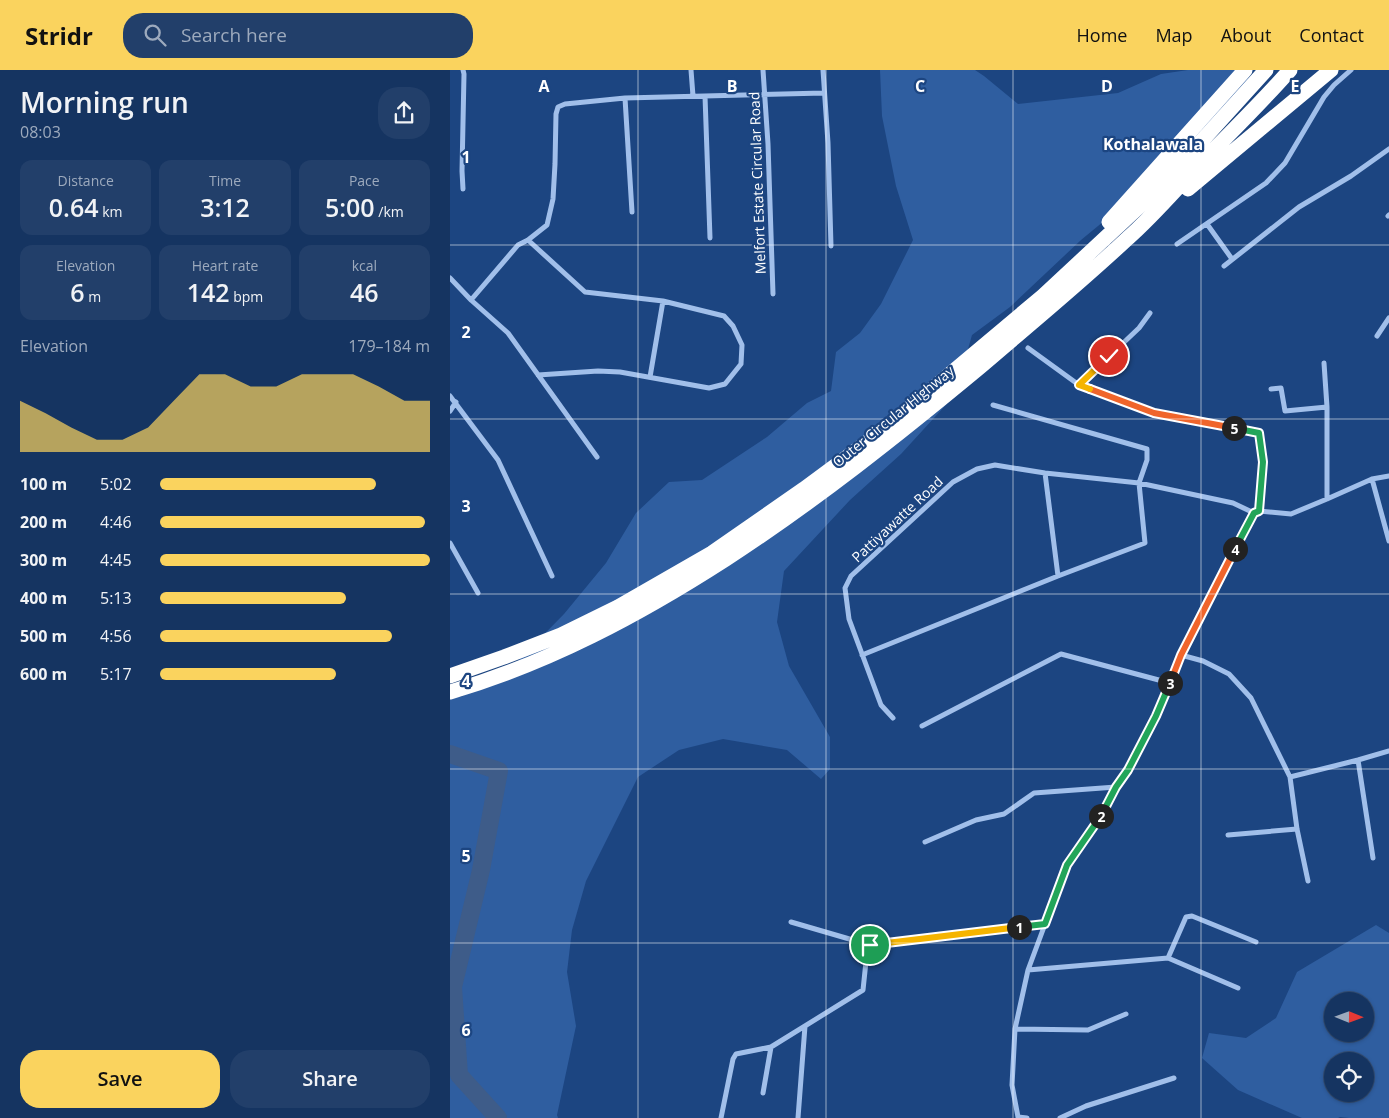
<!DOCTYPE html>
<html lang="en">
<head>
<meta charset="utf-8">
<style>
	body { margin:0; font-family:"Open Sans",sans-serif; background:#223f6a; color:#f1f3f6; height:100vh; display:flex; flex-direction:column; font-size:19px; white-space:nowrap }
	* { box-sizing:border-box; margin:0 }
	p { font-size:16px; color:#9daabd }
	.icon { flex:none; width:28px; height:28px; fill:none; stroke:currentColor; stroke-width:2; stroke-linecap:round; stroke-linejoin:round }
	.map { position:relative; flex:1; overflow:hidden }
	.panel { display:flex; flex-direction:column; background:#153461; width:450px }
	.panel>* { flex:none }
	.needle { width:32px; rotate:91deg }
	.fabs { position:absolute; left:874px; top:922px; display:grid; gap:10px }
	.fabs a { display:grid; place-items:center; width:50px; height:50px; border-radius:50%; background:#153461; box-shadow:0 1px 4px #0004,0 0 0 1px #344f76; font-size:25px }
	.pin { position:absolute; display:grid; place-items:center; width:42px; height:42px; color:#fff; margin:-21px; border:2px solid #fff; border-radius:50%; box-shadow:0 1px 5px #0007 }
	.km { position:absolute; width:25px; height:25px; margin:-12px; border-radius:50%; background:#222; color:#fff; font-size:14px; line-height:25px; text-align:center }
	.round { display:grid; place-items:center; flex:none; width:52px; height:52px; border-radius:20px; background:#223f6a }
	.overview { display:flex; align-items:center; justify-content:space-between; height:85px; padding:0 20px }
	h1 { font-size:28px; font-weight:600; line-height:38px }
	.metrics { display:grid; grid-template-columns:repeat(3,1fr); gap:8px; height:85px; padding:5px 20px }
	.metrics div { display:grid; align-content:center; border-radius:12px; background:#223f6a; text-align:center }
	.metrics b { font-size:25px; font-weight:600 }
	.metrics small { font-size:14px; font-weight:400 }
	.metrics p { font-size:14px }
	.chart { height:140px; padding:10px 20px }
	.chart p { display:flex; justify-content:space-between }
	.chart svg { width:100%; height:90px; margin-top:5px; fill:#fad35e; opacity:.7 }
	.cta { display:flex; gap:10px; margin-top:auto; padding:10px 20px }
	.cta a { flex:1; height:58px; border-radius:20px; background:#fad35e; color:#111; font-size:20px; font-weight:600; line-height:58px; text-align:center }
	.cta a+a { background:#223f6a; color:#f1f3f6 }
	ul { padding:0 20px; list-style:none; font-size:16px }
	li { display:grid; grid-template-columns:80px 60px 1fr; align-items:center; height:38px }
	li i { height:12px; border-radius:6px; background:#fad35e }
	header { display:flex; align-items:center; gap:30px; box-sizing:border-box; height:70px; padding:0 25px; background:#fad35e; color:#111 }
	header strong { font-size:24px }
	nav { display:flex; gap:28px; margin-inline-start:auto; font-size:18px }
	.search { width:350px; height:45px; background:#223f6a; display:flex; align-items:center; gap:12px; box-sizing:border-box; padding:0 18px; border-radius:20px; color:#9daabd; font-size:19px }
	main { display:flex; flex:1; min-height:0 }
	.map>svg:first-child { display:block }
	.green { fill:#2f5ea0; fill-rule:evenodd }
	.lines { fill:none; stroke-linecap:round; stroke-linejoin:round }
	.river { stroke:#3e5c89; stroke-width:18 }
	.minor { stroke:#a1bfea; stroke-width:5 }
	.motorway { stroke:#fff; stroke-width:15 }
	.split-1-casing { stroke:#fff; stroke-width:10 }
	.split-2-casing { stroke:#fff; stroke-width:10 }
	.split-3-casing { stroke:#fff; stroke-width:10 }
	.split-4-casing { stroke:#fff; stroke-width:10 }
	.split-5-casing { stroke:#fff; stroke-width:10 }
	.split-6-casing { stroke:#fff; stroke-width:10 }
	.split-7-casing { stroke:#fff; stroke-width:10 }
	.split-1 { stroke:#f5b400; stroke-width:6 }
	.split-2 { stroke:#22a559; stroke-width:6 }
	.split-3 { stroke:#22a559; stroke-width:6 }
	.split-4 { stroke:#f0652b; stroke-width:6 }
	.split-5 { stroke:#22a559; stroke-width:6 }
	.split-6 { stroke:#f0652b; stroke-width:6 }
	.split-7 { stroke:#f5b400; stroke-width:6 }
	.grid { fill:none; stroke:#fff; stroke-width:1; stroke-opacity:0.55 }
	.labels { text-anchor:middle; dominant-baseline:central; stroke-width:4.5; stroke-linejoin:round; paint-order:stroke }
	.street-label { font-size:14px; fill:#fff; stroke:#1c4581 }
	.quarter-label { font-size:16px; font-weight:bold; fill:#fff; stroke:#1c4581 }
	.grid-label { font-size:16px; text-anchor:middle; font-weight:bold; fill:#fff; stroke:#1c4581; stroke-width:4.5; stroke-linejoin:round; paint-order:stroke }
</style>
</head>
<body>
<header>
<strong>Stridr</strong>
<div class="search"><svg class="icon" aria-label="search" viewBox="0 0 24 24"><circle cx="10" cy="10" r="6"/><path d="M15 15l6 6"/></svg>Search here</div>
<nav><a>Home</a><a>Map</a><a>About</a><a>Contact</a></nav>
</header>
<main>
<section class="panel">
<div class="overview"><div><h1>Morning run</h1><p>08:03</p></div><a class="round"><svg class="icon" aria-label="share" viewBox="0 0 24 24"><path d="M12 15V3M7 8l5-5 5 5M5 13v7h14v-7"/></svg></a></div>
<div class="metrics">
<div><p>Distance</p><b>0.64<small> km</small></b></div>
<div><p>Time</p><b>3:12</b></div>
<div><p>Pace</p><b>5:00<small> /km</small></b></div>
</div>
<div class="metrics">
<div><p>Elevation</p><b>6<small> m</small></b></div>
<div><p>Heart rate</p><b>142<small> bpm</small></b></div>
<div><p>kcal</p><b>46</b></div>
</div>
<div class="chart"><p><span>Elevation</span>179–184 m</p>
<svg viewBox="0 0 160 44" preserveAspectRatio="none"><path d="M0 44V19L10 25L20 32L30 38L40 38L50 32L60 19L70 6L80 6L90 12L100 12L110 6L120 6L130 6L140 12L150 19L160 19V44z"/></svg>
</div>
<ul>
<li><b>100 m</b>5:02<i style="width:80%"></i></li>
<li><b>200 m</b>4:46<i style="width:98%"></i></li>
<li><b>300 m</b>4:45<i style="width:100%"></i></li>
<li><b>400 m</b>5:13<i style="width:69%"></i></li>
<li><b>500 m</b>4:56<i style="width:86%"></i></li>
<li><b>600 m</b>5:17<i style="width:65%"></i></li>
</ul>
<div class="cta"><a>Save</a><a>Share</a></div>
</section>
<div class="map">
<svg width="939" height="1048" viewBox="0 0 939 1048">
	<rect width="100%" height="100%" fill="#1c4581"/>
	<!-- green -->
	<path class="green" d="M430 0H525L534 6 568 34 668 23 711 4 738 0H803L792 20 735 89 682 128 631 170 560 237 522 265 505 325 451 384 400 430 334 501 327 552 339 596 380 667V699L371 709 337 680 273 669 229 680 188 707 136 811 122 860 117 902 126 956 107 1045 108 1048H0V626L11 627 58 601 114 544 156 493 186 443 219 412 252 410 317 367 357 333 381 321 386 282 410 263 431 234 463 170 446 116 432 46Z
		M926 855 939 863V1048H899L890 1047 888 1048H852L788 1020 752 988 759 963 796 968 826 948 847 902ZM882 931H915V964H882ZM882 991H915V1024H882Z"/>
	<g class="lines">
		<!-- river -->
		<path class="river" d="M0 684 49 701 31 800 3 917 9 1005 48 1048"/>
		<!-- minor -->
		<path class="minor" d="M13 0 14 4 12 101 13 119
			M241 0 243 26
			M313 0 318 74 323 224
			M373 0 378 73 381 176
			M255 26 260 168
			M175 28 182 142
			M938 146 939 145
			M757 154 782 189
			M78 170 135 222 213 231 274 246 283 256 292 275 291 294 275 314 259 318 170 302 148 301 88 305
			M727 174 816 113 835 93 874 27 884 15 901 0
			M774 196 849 137 901 106 939 79
			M0 208 21 230 58 263 147 387
			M21 230 68 175 78 170 97 155 103 129 105 94 106 44 108 37 115 34 175 28 374 23
			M927 266 939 248
			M578 278 629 315 704 343 809 363 813 392 809 441
			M874 293 877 337V429
			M200 307 213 231
			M629 315 689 258 700 243
			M821 319 831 318 835 341 877 337
			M0 326 48 390 102 506
			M0 341 6 332
			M595 403 608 506
			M922 409 939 471
			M807 442 809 441 841 444 877 429 922 409 939 406
			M0 473 28 523
			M412 585 608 506 695 473 689 413 697 390V379L543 335
			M731 585 753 591 779 604 801 628 840 707 908 690 939 681
			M443 648 431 635 399 549 395 518 401 506 503 412 527 399 545 395 595 403 689 413 783 433 804 443 731 585 705 646 678 700 666 717 651 747 617 795 578 900 565 959 562 1015 568 1047 577 1048
			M472 656 611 584 720 613
			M908 690 923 788
			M840 707 847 759 858 811
			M778 765 847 759
			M475 772 526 750 554 744 584 723 666 717
			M341 852 420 875
			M578 900 718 888
			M788 918 718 888 736 847 742 846 806 872
			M565 959 638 960 676 944
			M313 1023 321 977
			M271 1048 283 989 286 984 321 977 413 920 417 882 420 875 595 854
			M348 1048 355 956
			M610 1048 636 1036 724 1008"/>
		<!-- motorway -->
		<path class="motorway" d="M738 119 881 0
			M659 152 795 0
			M0 606 54 587 111 565 168 537 262 483 354 419 431 362 593 226 710 117 816 0
			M0 622C99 593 189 545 276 489 365 431 448 365 530 297 580 254 630 213 678 168 703 146 725 120 748 96 779 64 811 33 840 0"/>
	</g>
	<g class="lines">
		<!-- split-1 casing -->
		<g class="split-1-casing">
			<path id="split-1" d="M420 875 569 857"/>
		</g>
		<!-- split-2 casing -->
		<g class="split-2-casing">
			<path id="split-2" d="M569 857 595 854 617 795 651 746"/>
		</g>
		<!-- split-3 casing -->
		<g class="split-3-casing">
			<path id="split-3" d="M651 746 666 717 678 700 706 646 720 613"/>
		</g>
		<!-- split-4 casing -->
		<g class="split-4-casing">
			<path id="split-4" d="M720 613 731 585 785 479"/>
		</g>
		<!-- split-5 casing -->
		<g class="split-5-casing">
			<path id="split-5" d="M784 358 809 363 813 392 809 441 804 443 785 479"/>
		</g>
		<!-- split-6 casing -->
		<g class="split-6-casing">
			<path id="split-6" d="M640 319 704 343 784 358"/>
		</g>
		<!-- split-7 casing -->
		<g class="split-7-casing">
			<path id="split-7" d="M640 319 629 315 659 286"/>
		</g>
		<!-- split-1 -->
		<use href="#split-1" class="split-1"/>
		<!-- split-2 -->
		<use href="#split-2" class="split-2"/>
		<!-- split-3 -->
		<use href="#split-3" class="split-3"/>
		<!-- split-4 -->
		<use href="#split-4" class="split-4"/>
		<!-- split-5 -->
		<use href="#split-5" class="split-5"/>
		<!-- split-6 -->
		<use href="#split-6" class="split-6"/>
		<!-- split-7 -->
		<use href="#split-7" class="split-7"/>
	</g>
	<!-- grid -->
	<path class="grid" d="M188 0V1048M376 0V1048M563 0V1048M751 0V1048M0 175H939M0 349H939M0 524H939M0 699H939M0 873H939"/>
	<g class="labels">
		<!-- street labels -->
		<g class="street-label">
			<text transform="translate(307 113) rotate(-92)">Melfort Estate Circular Road</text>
			<text transform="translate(443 346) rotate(-39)">Outer Circular Highway</text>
			<text transform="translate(447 449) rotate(-43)">Pattiyawatte Road</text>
		</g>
		<!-- quarter labels -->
		<g class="quarter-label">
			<text x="703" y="74">Kothalawala</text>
		</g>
	</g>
	<g class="grid-label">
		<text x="94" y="22">A</text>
		<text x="282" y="22">B</text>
		<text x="470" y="22">C</text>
		<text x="657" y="22">D</text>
		<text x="845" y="22">E</text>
		<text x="16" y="93">1</text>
		<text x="16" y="268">2</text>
		<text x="16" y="442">3</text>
		<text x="16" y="617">4</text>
		<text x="16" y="792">5</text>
		<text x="16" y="966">6</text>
	</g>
</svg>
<div class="fabs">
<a><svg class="needle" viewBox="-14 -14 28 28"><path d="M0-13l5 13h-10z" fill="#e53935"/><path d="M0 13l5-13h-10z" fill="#9daabd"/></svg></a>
<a><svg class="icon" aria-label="locate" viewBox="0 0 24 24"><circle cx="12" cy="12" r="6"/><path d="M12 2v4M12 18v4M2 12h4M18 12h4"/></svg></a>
</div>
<div class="pin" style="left:420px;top:875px;background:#1e9e55"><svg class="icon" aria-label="arrive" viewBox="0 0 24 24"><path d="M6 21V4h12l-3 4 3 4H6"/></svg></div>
<div class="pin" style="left:659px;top:286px;background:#d93025"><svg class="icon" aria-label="check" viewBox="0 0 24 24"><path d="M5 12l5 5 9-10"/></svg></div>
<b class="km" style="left:569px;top:857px">1</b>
<b class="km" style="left:651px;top:746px">2</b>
<b class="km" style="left:720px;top:613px">3</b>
<b class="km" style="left:785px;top:479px">4</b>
<b class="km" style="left:784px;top:358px">5</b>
</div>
</main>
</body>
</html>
